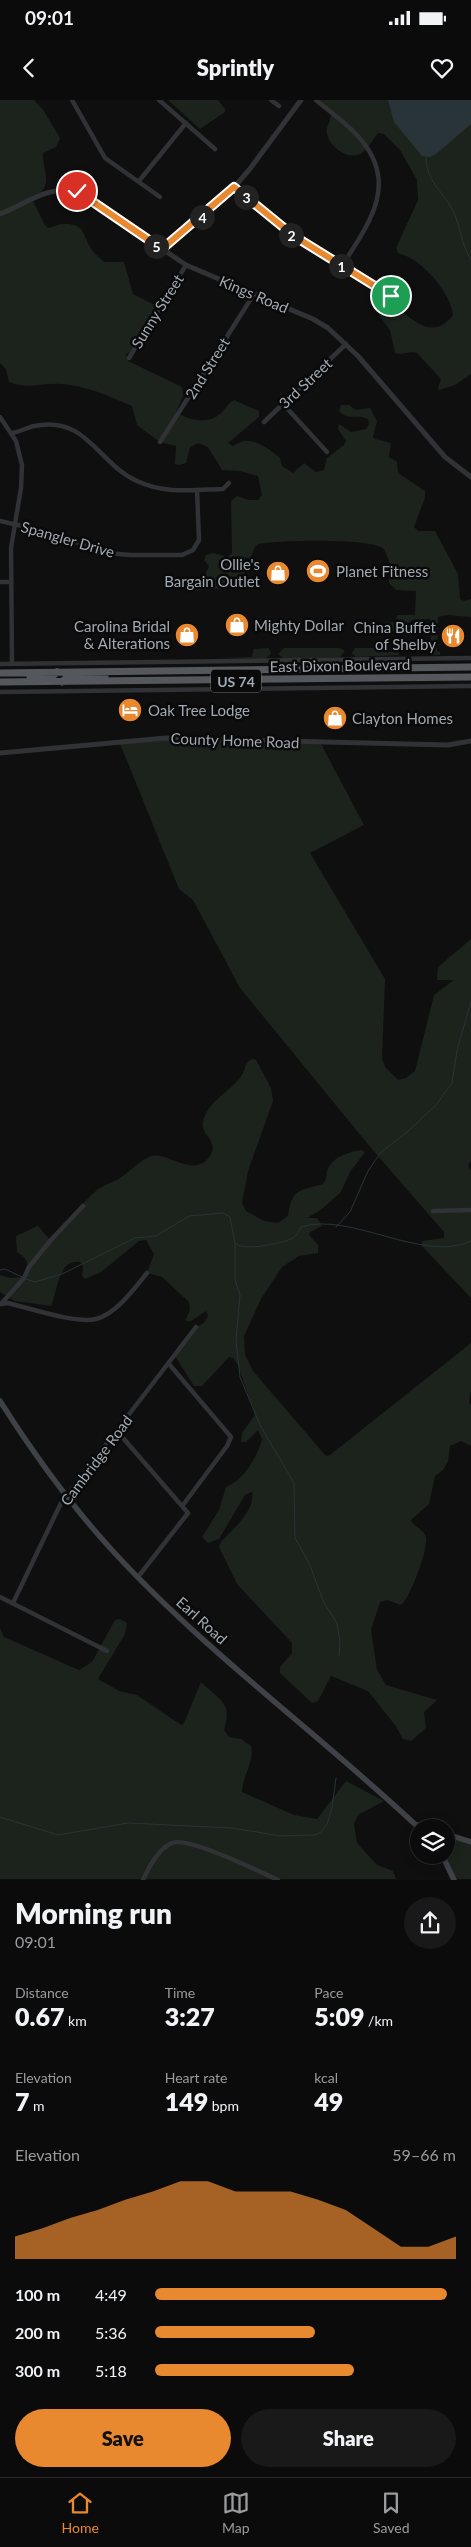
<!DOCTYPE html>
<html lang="en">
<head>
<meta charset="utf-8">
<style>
	body { margin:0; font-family:Lato,sans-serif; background:#19191a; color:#f1f3f6; height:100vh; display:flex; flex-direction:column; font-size:19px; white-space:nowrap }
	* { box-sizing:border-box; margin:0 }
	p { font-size:16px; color:#9a9b9d }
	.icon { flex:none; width:28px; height:28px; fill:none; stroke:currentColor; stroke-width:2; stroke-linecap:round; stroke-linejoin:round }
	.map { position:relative; height:1780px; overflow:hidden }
	.side { display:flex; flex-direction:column; background:#0b0b0c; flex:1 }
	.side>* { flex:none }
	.tools { position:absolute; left:410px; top:1719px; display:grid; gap:10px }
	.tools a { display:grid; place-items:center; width:45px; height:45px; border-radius:50%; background:#0b0b0c; box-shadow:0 2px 12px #0003,0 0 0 1px #2b2b2d; font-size:25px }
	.pin { position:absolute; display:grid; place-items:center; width:42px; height:42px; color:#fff; margin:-21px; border:2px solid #fff; border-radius:50%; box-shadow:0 1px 5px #0007 }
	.km { position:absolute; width:25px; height:25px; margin:-12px; border-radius:50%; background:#222; color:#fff; font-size:14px; line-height:25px; text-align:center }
	.round { display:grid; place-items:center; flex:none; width:52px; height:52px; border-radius:26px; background:#19191a }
	.head { display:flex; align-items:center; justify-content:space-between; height:85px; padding:0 15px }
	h1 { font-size:28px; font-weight:800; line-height:38px }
	.stats { display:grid; grid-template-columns:repeat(3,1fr); gap:8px; height:85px; padding:5px 15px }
	.stats div { display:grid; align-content:center }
	.stats b { font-size:25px; font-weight:800 }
	.stats small { font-size:14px; font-weight:400 }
	.stats p { font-size:14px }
	.chart { height:140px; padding:10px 15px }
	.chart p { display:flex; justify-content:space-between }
	.chart svg { width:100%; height:90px; margin-top:5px; fill:#e8882f; opacity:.7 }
	.cta { display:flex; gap:10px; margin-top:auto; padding:10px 15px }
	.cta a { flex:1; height:58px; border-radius:30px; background:#e8882f; color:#111; font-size:20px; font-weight:800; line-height:58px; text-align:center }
	.cta a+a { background:#19191a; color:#f1f3f6 }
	ul { padding:0 15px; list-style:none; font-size:16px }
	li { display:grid; grid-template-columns:80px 60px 1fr; align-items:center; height:38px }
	li i { height:12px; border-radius:6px; background:#e8882f }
	.status { display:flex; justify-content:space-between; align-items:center; height:35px; padding:0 25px; background:#0b0b0c; direction:ltr }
	.status svg { height:14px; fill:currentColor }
	header { display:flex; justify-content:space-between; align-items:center; height:65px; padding:0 15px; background:#0b0b0c; font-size:22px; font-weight:800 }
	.menu { display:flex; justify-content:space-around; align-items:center; height:70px; border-top:1px solid #2b2b2d; background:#0b0b0c; font-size:14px; color:#9a9b9d }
	.menu a { display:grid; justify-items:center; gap:2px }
	.menu .selected { color:#e8882f }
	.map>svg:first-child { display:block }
	.green { fill:#1c231c }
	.water { fill:#293438 }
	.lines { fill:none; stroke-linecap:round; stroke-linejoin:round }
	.stream { stroke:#293438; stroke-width:1 }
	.minor { stroke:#303235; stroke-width:4.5 }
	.tertiary { stroke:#303235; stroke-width:5 }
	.secondary { stroke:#3e4145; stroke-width:5.5 }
	.trunk { stroke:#54585d; stroke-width:7 }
	.route-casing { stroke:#fff; stroke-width:10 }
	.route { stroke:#e8882f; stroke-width:6 }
	.labels { text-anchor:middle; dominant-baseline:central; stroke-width:5; stroke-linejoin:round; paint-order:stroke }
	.shield { fill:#0a0a0b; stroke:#74797f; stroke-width:1 }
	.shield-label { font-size:14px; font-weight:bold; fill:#a1a9b1 }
	.street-label { font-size:15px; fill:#a1a9b1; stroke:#0a0a0b }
	.poi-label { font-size:15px; fill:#a1a9b1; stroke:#0a0a0b; text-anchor:start }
</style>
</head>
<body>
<div class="status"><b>09:01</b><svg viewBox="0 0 49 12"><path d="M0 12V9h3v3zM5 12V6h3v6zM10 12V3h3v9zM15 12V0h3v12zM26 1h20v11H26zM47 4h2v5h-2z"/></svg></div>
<header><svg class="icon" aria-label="back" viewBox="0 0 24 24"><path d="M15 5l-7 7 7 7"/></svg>Sprintly<svg class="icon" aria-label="heart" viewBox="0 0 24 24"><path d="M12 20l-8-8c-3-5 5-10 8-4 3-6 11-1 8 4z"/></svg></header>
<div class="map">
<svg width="471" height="1780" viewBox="0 0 471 1780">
	<rect width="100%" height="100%" fill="#0f0f10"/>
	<!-- green -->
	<path class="green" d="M0 0H34L44 11 60 38 56 47 43 53C42 72 56 85 32 99L45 125 48 128C53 127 58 124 63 124 84 123 83 134 90 147 93 153 100 158 104 162H124L133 194 160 208 134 250 126 254 128 261 182 287 183 296 176 312C188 320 207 325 220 314 226 309 227 304 234 300L259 311V317L228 343 233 346C249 333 268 348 280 358L282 366 293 373 304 363 316 372 324 370 327 358 344 345 346 341 338 329 339 324 351 332 366 329 369 324 368 319C357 313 349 322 339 311L341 305H349L356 310 370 308 377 321 373 337 375 339 391 343 389 357 397 362 398 373 425 391V398L414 427 418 431H435L458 474 460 499 464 501 471 499V517L447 515 438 517 437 551 440 552V555H432L430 519 412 520 404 527V533L383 530 384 523 396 522 397 515H415L416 491 396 490 389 483V461L384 449C373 438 277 440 259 444L255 447 250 459 245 457 244 485 241 487 191 491V484L205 475 209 466 204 460 206 455 213 453 228 457 232 453 231 401 237 396 249 400H258L262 395 258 376 240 371 222 370 208 347 198 343 190 347 186 363 179 365 175 364 176 346 160 342 137 325 132 306C109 296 87 286 62 284 42 282 29 290 9 282L6 269 0 263Z
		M168 0H218L225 9V12L200 29Z
		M319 0H471V274L455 285 439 290 438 288 441 279 417 253C409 250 402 256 395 253L390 230 379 215 383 203C403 203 427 249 453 215 451 195 429 169 412 159 408 156 402 155 398 153L396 148 418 100 417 80 400 50 384 34 378 33C373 39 367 51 360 54 346 60 330 46 327 34 325 25 333 21 330 11 328 7 323 3 319 0Z
		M269 548 271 554 265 559 216 558 252 557 254 549Z
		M284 548H340L345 551 340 557 284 559 278 554Z
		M355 548H382L383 552H398V549L399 555 356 557 352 553Z
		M143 639 320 642 364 725 310 753 385 879 382 958 385 967 398 980 406 978 415 971 434 895 454 880H437L438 867 471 839V1061L468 1065 471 1071V1198L422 1146V1141L444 1138V1132L371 1048 240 888 193 800 179 789 119 641Z
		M253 959 256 960 271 988 273 1001 248 1071 242 1103 246 1111 264 1121 278 1123 288 1116C292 1088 299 1091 323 1084 327 1079 326 1077 327 1072 331 1057 348 1052 361 1050L365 1052 350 1072 341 1092 322 1109 307 1118H317L322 1126 310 1132 309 1135 318 1145V1153L299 1156 282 1167 261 1199 244 1236 245 1255 253 1271 326 1356 330 1355 471 1243V1291L469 1301 471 1306V1346L461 1341 450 1346 448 1361 443 1370 435 1376 429 1404 411 1420C414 1428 425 1429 426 1438 428 1450 410 1498 401 1505L387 1500 380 1502 371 1530 377 1570 386 1585 437 1600 424 1612 426 1628 411 1641 403 1639 395 1625 368 1591 331 1576 318 1601 312 1603 280 1573V1567L292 1553V1543L237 1484 219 1447 221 1442C232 1430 256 1410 252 1392L245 1395 219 1439 208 1443 202 1437 219 1410 226 1387C245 1379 257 1357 262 1339L258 1330 246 1342H241L242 1333 255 1315 238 1265 233 1258 229 1257 202 1286H194L175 1256 196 1227C203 1225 206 1222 208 1215L206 1211 191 1221H185L190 1210 189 1202 162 1177 147 1173 154 1154 146 1140 139 1141 101 1172 85 1179 82 1176 83 1166 80 1162C58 1158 58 1191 51 1206L15 1201 0 1192V1175L10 1178 25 1177C29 1165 29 1159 17 1152L16 1136 38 1126 50 1140C66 1124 80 1105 97 1090 105 1084 115 1082 123 1076 132 1069 141 1060 151 1056 168 1051 196 1081 211 1054 218 1040 201 1035 203 1023 207 1000 232 992 243 973 246 967 245 961 253 959Z
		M120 1519 127 1523 125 1534 98 1579 119 1591 137 1595 181 1625 184 1623 201 1582C220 1601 233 1602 224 1630L229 1637 241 1639 251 1646C255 1661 242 1677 242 1692L294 1715 317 1719 346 1681 384 1701 358 1715 354 1724 357 1743 377 1765 393 1771 396 1779H0V1528L4 1537 79 1570 92 1562 115 1520Z
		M446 1735 471 1744V1779H456L444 1755H446Z"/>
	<!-- water -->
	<path class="water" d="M388 0H471V24L436 54 430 57 422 56 394 22Z"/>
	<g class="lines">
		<!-- stream -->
		<path class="stream" d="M426 57C425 79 443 92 452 109 461 125 460 143 471 160
			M336 1127 350 1112 368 1071 381 1052 406 1033 436 1005 452 983 457 950 471 902
			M236 1144C245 1151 279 1144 291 1139 296 1137 299 1132 301 1127 350 1111 424 1164 471 1141
			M0 1170 5 1169 22 1177
			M26 1179 35 1182 62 1174 135 1138 156 1136 189 1116 223 1113 230 1117 235 1143V1180L240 1195 236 1240 240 1277 260 1325 294 1383 295 1438 309 1463 324 1503 337 1523 340 1542 339 1556
			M0 1717 58 1735 128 1723 232 1728 281 1736 315 1735 321 1732 327 1724 332 1708 336 1678"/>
		<!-- minor -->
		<path class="minor" d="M72 0 105 58 160 97
			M159 0 215 49
			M271 0 279 6
			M316 0C331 13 350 25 362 41 399 86 367 126 342 166
			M139 81 186 23
			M234 87 294 136 394 197
			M129 258 186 165
			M283 304 327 352
			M0 317 16 341 22 365 21 388 11 448 12 564
			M264 322 346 244
			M13 333C20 331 27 328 34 326 87 315 97 363 137 381 164 394 193 390 223 389L229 383
			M160 342 254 194
			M0 421 44 431 108 453 130 455H182L193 450 199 440 197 390
			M0 482H10
			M0 564 471 558
			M0 592 471 586
			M433 1111 471 1110
			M1 1204 8 1203C29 1208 76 1224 96 1219 116 1214 135 1188 147 1173
			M1 1204 24 1178 29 1167 50 1141 83 1106
			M169 1264 231 1337 227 1346 183 1405
			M117 1331 188 1413 138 1477
			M0 1497 107 1551
			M13 1503 61 1403 196 1227
			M143 1780C149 1767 158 1749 172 1743 188 1736 258 1771 278 1780"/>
		<!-- tertiary -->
		<path class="tertiary" d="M0 114C26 104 48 85 77 91L186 165 313 219 328 228 358 256 445 357 471 377
			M162 149 229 93 249 70 301 0
			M0 653 166 638 448 645 471 641"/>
		<!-- secondary -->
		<path class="secondary" d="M0 1301C33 1353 69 1403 111 1449 204 1551 318 1633 419 1728
			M418 1725 428 1728
			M446 1734 471 1742
			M442 1755 454 1780"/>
		<!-- trunk -->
		<path class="trunk" d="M0 573 471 567
			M30 578 52 577 57 572
			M0 582 471 577
			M62 582 67 577 105 576"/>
	</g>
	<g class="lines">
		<!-- route casing -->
		<g class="route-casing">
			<path id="route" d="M77 91 162 149 234 87 294 136 391 196"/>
		</g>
		<!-- route -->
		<use href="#route" class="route"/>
	</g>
	<!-- icons -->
	<defs>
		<g id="stadium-disc" transform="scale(1.25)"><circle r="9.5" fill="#e8882f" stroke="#0a0a0b"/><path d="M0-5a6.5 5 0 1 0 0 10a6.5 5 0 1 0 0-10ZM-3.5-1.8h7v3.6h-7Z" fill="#fff"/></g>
		<g id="shop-disc" transform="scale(1.25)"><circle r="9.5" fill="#e8882f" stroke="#0a0a0b"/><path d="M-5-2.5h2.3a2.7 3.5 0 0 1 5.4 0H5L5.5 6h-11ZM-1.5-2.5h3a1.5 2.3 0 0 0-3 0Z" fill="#fff"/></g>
		<g id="restaurant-disc" transform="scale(1.25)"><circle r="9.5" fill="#e8882f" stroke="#0a0a0b"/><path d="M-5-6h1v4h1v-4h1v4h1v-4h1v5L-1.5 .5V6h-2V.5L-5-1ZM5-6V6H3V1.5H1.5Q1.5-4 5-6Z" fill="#fff"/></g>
		<g id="hotel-disc" transform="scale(1.25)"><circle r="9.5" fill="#e8882f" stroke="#0a0a0b"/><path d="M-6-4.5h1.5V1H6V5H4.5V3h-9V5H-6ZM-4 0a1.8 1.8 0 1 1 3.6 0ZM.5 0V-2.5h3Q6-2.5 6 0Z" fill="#fff"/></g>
	</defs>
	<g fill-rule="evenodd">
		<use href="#stadium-disc" x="318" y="471"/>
		<use href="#shop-disc" x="278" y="473"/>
		<use href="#shop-disc" x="237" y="525"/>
		<use href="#shop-disc" x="187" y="535"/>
		<use href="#restaurant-disc" x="453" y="536"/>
		<use href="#hotel-disc" x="130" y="610"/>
		<use href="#shop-disc" x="335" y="618"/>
	</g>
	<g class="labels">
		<!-- shield labels -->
		<rect class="shield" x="211" y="569.5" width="50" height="23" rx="4"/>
		<g class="shield-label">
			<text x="236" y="581">US 74</text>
		</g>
		<!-- street labels -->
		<g class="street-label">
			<text transform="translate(254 194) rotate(23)">Kings Road</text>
			<text transform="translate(157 211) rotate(-58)">Sunny Street</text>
			<text transform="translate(207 268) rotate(-58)">2nd Street</text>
			<text transform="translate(305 283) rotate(-43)">3rd Street</text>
			<text transform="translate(68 439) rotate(16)">Spangler Drive</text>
			<text transform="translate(340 565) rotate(-1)">East Dixon Boulevard</text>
			<text transform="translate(235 640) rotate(2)">County Home Road</text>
			<text transform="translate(96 1360) rotate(-53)">Cambridge Road</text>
			<text transform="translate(202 1520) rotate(42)">Earl Road</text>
		</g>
		<!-- poi labels -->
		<g class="poi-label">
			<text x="260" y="464" text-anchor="end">Ollie's<tspan x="260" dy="17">Bargain Outlet</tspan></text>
			<text x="336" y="471">Planet Fitness</text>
			<text x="254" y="525">Mighty Dollar</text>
			<text x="170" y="526" text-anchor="end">Carolina Bridal<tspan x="170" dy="17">&amp; Alterations</tspan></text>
			<text x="436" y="527" text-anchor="end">China Buffet<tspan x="436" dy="17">of Shelby</tspan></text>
			<text x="148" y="610">Oak Tree Lodge</text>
			<text x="352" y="618">Clayton Homes</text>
		</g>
	</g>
</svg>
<div class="tools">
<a><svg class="icon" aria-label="layers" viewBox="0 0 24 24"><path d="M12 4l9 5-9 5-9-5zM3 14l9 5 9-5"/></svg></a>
</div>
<div class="pin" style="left:391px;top:196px;background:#1e9e55"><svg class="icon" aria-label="arrive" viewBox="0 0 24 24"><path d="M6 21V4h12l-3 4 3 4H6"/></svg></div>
<div class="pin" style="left:77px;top:91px;background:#d93025"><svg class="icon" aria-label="check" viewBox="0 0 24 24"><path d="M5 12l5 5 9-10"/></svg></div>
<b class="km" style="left:341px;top:166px">1</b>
<b class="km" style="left:291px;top:135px">2</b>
<b class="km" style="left:246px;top:97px">3</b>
<b class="km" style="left:202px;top:117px">4</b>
<b class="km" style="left:156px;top:146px">5</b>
</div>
<section class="side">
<div class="head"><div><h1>Morning run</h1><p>09:01</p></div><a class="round"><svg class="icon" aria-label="share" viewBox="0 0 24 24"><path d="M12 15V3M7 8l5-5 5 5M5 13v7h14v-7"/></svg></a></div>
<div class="stats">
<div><p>Distance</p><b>0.67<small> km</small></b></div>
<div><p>Time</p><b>3:27</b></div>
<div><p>Pace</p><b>5:09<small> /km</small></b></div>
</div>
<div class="stats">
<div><p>Elevation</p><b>7<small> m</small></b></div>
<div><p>Heart rate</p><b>149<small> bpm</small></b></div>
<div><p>kcal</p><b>49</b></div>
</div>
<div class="chart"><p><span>Elevation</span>59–66 m</p>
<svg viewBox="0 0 160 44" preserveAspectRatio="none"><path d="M0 44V33L10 29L20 24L30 20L40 15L50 11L60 6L70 6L80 11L90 11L100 11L110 15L120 20L130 29L140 38L150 38L160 33V44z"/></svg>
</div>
<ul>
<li><b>100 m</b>4:49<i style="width:97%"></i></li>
<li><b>200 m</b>5:36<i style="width:53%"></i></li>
<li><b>300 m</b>5:18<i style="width:66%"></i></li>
</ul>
<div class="cta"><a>Save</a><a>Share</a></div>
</section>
<nav class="menu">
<a class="selected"><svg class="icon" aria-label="home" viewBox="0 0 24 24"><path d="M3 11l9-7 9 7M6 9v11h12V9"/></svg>Home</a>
<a><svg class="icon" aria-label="map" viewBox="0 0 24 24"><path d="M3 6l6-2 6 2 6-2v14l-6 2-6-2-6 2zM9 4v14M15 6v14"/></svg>Map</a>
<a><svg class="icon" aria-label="saved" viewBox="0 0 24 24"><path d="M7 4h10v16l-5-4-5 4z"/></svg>Saved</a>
</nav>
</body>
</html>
